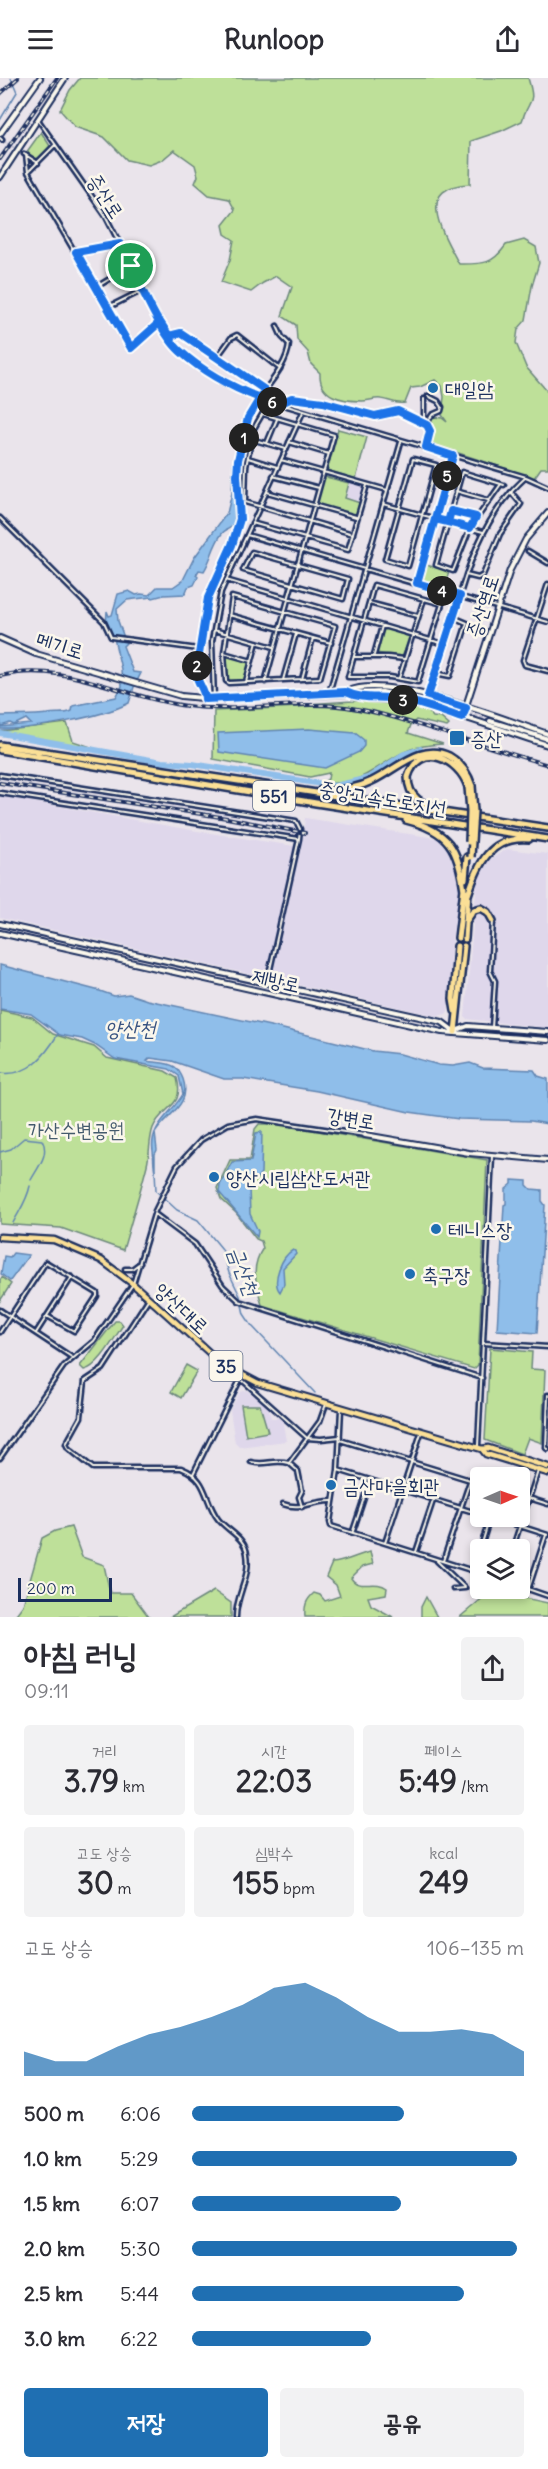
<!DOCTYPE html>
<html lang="ko">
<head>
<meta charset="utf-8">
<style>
	body { margin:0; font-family:Delius,"Poor Story",sans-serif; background:#f2f2f3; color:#2b2b33; height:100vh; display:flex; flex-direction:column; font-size:22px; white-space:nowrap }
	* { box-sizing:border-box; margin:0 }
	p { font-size:20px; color:#7c7c81 }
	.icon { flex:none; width:33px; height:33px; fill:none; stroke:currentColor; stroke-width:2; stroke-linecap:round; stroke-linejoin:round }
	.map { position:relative; height:1539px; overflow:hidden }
	.side { display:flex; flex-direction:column; background:#fff; flex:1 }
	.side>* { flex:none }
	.needle { width:39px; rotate:88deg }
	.fabs { position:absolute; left:470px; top:1389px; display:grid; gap:12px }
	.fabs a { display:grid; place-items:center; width:60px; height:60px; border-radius:6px; background:#fff; box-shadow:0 3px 9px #0003; font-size:30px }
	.scale { position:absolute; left:18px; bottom:15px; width:94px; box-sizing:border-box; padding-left:6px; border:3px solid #1b2f5e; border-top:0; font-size:16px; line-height:21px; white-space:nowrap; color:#1b2f5e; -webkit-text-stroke:4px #fbf7ec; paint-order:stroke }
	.pin { position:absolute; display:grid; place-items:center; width:51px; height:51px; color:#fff; margin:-26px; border:3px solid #fff; border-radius:50%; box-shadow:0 2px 6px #0007 }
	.km { position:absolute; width:30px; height:30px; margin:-15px; border-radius:50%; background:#222; color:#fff; font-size:16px; line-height:30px; text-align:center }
	.round { display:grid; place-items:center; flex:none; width:63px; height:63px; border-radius:6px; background:#f2f2f3 }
	.summary { display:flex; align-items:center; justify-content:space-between; height:102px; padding:0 24px }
	h1 { font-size:33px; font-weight:800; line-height:45px }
	.stats { display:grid; grid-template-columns:repeat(3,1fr); gap:9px; height:102px; padding:6px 24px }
	.stats div { display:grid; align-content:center; border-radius:6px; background:#f2f2f3; text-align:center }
	.stats b { font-size:30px; font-weight:800 }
	.stats small { font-size:16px; font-weight:400 }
	.stats p { font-size:16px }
	.chart { height:168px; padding:12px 24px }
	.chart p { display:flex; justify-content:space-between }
	.chart svg { width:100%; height:108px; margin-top:6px; fill:#1f6fb2; opacity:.7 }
	.action { display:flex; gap:12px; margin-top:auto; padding:12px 24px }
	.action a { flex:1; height:69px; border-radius:6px; background:#1f6fb2; color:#fff; font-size:24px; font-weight:800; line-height:69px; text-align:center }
	.action a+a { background:#f2f2f3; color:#2b2b33 }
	ul { padding:0 24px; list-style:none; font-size:20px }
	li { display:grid; grid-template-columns:96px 72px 1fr; align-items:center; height:45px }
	li i { height:15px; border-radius:8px; background:#1f6fb2 }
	header { display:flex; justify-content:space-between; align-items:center; height:78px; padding:0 24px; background:#fff; font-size:27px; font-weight:800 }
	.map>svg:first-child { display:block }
	.built { fill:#dfd7eb }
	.green { fill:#bee099; stroke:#6c887c; stroke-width:1.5 }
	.water { fill:#8fbeea; stroke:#6185b2; stroke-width:1.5 }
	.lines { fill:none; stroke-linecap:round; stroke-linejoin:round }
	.stream { stroke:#6185b2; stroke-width:1.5 }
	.river { stroke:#8fbeea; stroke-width:6 }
	.street-tunnel { stroke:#c1c0cf; stroke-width:2; stroke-dasharray:2 1; stroke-linecap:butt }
	.secondary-tunnel { stroke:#c1c0cf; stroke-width:4; stroke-dasharray:4 2; stroke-linecap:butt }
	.street-casing { stroke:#1b2f5e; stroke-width:7 }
	.secondary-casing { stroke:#1b2f5e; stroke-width:8 }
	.primary-casing { stroke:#1b2f5e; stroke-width:9 }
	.highway-casing { stroke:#1b2f5e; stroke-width:10 }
	.street { stroke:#fbf7ec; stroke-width:2 }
	.secondary { stroke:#fbf7ec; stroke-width:4 }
	.primary { stroke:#fbdf96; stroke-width:4.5 }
	.highway { stroke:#fbdf96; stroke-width:5 }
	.rail-casing { stroke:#1b2f5e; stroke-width:4 }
	.rail { stroke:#fbf7ec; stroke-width:1.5; stroke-dasharray:4.5; stroke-linecap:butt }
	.highway-bridge-casing { stroke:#1b2f5e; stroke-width:10; stroke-linecap:butt }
	.highway-bridge { stroke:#fbdf96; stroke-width:5 }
	.route-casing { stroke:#fff; stroke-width:12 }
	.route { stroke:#1a73e8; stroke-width:8 }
	.poi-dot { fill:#1f6fb2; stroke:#fbf7ec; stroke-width:2 }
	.labels { text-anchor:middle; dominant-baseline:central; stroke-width:5; stroke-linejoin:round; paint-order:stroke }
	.shield { fill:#fbf7ec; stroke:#5e6b89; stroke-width:1.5 }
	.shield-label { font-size:18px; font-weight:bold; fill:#1b2f5e }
	.street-label { font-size:20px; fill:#1b2f5e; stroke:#fbf7ec }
	.poi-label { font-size:20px; fill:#1b2f5e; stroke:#fbf7ec; text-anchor:start }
	.park-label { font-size:20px; fill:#445b6d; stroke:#fbf7ec }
	.water-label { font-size:21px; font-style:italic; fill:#385381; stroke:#fbf7ec }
</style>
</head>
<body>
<header><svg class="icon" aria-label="menu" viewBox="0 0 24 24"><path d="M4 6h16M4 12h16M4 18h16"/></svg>Runloop<svg class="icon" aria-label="share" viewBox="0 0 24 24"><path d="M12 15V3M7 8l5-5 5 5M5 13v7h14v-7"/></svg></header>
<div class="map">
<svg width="548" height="1539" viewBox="0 0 548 1539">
	<rect width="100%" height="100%" fill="#eae4eb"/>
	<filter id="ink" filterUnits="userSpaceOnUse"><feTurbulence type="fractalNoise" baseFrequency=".0167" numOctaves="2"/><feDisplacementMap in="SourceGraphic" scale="12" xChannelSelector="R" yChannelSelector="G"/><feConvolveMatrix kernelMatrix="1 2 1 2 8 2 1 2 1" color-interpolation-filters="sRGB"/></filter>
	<g filter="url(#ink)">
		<!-- built -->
		<path class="built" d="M350 404 365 408 360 424 345 420Z
			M0 718 197 753 301 769 305 740 442 761 449 771 458 792 459 814 451 872 448 933 446 936 437 938 0 840Z
			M507 771 548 776V950L467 941 465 939 477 803 489 782Z
			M246 1312 268 1328 271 1340H282L286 1363 239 1369 235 1365 230 1332 240 1314Z"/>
		<!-- green -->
		<path class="green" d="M80 0H528C537 29 528 20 522 43L501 53 471 63 470 106C413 108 443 156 459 186 483 186 492 187 506 167L524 162 536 169 539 185 532 208 526 242 518 251 516 265 526 289 548 314V390H541L534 400 428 365 431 352 428 346 434 339 442 340 447 344 442 337 444 319 442 308 435 302 420 309 411 310 405 325C396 327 390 322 381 321 375 320 368 323 362 323 342 323 319 319 320 295L311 286 308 274 297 262 296 247 282 238 292 209 276 198 263 205 251 214 221 204 230 182 234 162 225 156 223 147 235 132 229 121 209 117 195 105 198 98 195 87 174 72 162 82 149 87 127 82 104 59 75 49 60 32 70 12Z
			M41 54 50 68 40 80 33 81 26 75Z
			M338 351 367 359 356 401 327 392Z
			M326 399 349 405 345 420 360 425 357 435 355 437 318 427 316 424 324 401Z
			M426 487 449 493 445 508 422 502Z
			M384 550 410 559 402 579 376 575Z
			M229 578 249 585 243 603 227 602 226 579Z
			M368 622 394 624 428 633 433 639 441 640 449 647 447 649 416 642 411 647 408 655 443 666C429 667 415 668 402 675 370 692 362 708 321 705L328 701 329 695 310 699 213 681 214 633 299 629 307 626Z
			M67 645 73 663 94 670 6 656 0 653Z
			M0 932 32 939 53 956 94 969 107 980 165 993 177 1000C185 1031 162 1027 153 1050 149 1061 150 1075 147 1087 140 1115 131 1144 123 1172L61 1150 0 1146Z
			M259 1046H277L487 1082 478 1287 474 1291 262 1227C256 1205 250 1189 263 1170L261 1163 256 1161 236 1135 221 1121 217 1110 230 1082H250L255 1051Z
			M2 1199 11 1206 0 1223V1202Z
			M115 1243H120L123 1247C115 1259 98 1290 84 1292L80 1288Z
			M490 1270 532 1274 531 1291 545 1292 542 1365 528 1360 522 1376 485 1362Z
			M186 1287 197 1293 181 1320 171 1314Z
			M241 1327H260L268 1354 246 1358Z
			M71 1449 82 1479 104 1487 110 1515H131L149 1539H14L23 1527 42 1460 55 1453Z
			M370 1474 373 1486 362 1489 351 1500C359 1513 375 1501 387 1510L386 1516 368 1519 371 1527 393 1539H305C304 1528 306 1522 314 1515L320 1517 325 1523 340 1518 336 1507 326 1499 332 1485C346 1484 356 1477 370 1474Z
			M214 1513 231 1525V1539H170Z
			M491 1513 548 1525V1539H460Z
			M426 1519 437 1539H421V1529Z"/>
		<!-- water -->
		<path class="water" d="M233 386 236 388 235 446C230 452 225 450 221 457 213 468 211 482 204 493L199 492 196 497 198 499 194 507 188 509 185 516 164 517 153 520 152 519 127 522 117 531 118 543 126 565 123 568 133 594 141 595 134 609 129 625C103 639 30 652 0 651V649L31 646 26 641 14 647 10 645 1 648 0 638C17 637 32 638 48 636 57 634 63 637 72 633L73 628 116 619 122 608 121 591 114 560 106 547 107 533 109 538 112 537 118 516 129 513 136 517 141 516 149 517 157 509H173L183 502 194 480 227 435 232 415Z
			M309 651 355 655 364 662V668L359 674 325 690 219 674 218 655Z
			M0 887 100 913 114 918 129 916 147 922 275 949 373 973 400 976 439 987 453 988 470 985 483 990 534 992 538 998 548 1001V1046L531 1043 459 1041 409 1034 317 1013 243 1001H224L172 983 150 980 147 983C156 985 167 984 175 989 179 992 181 996 183 1001 192 1027 167 1036 155 1055L157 1072 155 1076V1093C153 1086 154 1080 153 1073 149 1047 172 1036 183 1016L179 998 169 991 115 981 95 967 82 961 60 957 31 936 0 931Z
			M262 1054 261 1095 249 1110 250 1136 258 1153 257 1159 219 1114 220 1107 232 1084 251 1083 256 1055Z
			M512 1102 527 1103V1107L531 1111 542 1112V1123L545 1127 537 1255 497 1252 504 1127 506 1126V1111L512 1106Z
			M293 1172 295 1173 296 1176 283 1190 284 1206 280 1214C271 1203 282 1178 293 1172Z
			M13 1175 29 1177 10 1203 1 1196 4 1178 10 1179Z"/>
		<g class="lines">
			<!-- stream -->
			<path class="stream" d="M0 42 17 14 11 0
				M0 995C28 999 45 978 58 956
				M0 1074 11 1071 24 1060 42 1062C50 1076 38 1089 31 1102
				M155 1092 156 1113 177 1132 198 1142 222 1171 229 1195 240 1218 244 1236 252 1248 315 1315
				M13 1145C19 1133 27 1123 30 1108"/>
			<!-- river -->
			<path class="river" d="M0 655 162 684 192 686 335 708 368 700 404 676 420 671"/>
			<!-- street-tunnel -->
			<path class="street-tunnel" d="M2 62 24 76"/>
			<!-- secondary-tunnel -->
			<path class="secondary-tunnel" d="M434 626 490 643"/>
			<!-- street casing -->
			<g class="street-casing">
				<path id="street" d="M39 43 105 137 160 244 178 272 227 307 260 320 526 399 548 409
					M0 60 2 62
					M55 67 28 94 131 270 160 244
					M24 76 38 85
					M26 77 28 94
					M76 174 120 166
					M98 208 131 188
					M109 229 143 212
					M169 258 181 255 265 312 248 340 237 397 240 441 232 467 208 520 196 595C197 605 205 612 205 621
					M218 278 231 260 237 257 280 291
					M265 312C275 299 288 282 289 266L282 259 277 248
					M424 321V346
					M270 323 253 352 246 389 245 424 353 456
					M280 326 292 320 323 324 375 338 398 333 427 347 430 353 426 368
					M263 336 334 357 265 604
					M426 347 432 337 441 333 442 329 438 323 428 318
					M251 361 286 371
					M289 364 329 376
					M267 365 277 341
					M248 380 277 389
					M413 381 436 387 408 488 385 481Z
					M281 382 387 412
					M273 398 319 410
					M501 406 470 450 453 493 436 487 462 394 501 406 504 407
					M456 413 488 422
					M267 414 356 439
					M383 426 483 454
					M451 433 476 439
					M0 440 104 544 111 559 198 571
					M252 445 348 472 367 407
					M247 457 548 544
					M528 473 548 485
					M252 474 348 501 343 521 243 492Z
					M466 497C479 459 496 426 526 399
					M226 502 444 566
					M417 505 453 378
					M548 506 523 582 525 587 548 593
					M374 507 442 526 418 604 390 599H348Z
					M232 519 335 548 320 600 229 605 226 603 224 575Z
					M369 525 418 538
					M229 537 331 565
					M214 552 274 569
					M224 575 252 583
					M374 577 382 548
					M354 579H388L404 581
					M435 595 450 598 467 545 453 539
					M399 600 424 521
					M302 601 313 560
					M283 602 296 556
					M246 604 257 564
					M329 615 401 364
					M428 618 466 497 478 500 483 497 500 456 521 426 511 414
					M214 621 212 563 221 514 303 334
					M0 697 296 743 300 751 299 761 267 905
					M0 715 299 761
					M492 950 495 903 490 893 493 843
					M155 1136 195 1166 223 1208 239 1223 482 1300
					M125 1191H132L140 1185
					M149 1220 103 1291 85 1303 81 1339 66 1366 68 1370 93 1390H181C209 1401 203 1421 218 1441 227 1453 245 1459 247 1476 251 1499 236 1516 236 1539
					M0 1232 73 1280
					M0 1254 46 1184 97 1215V1218L74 1253 47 1238
					M36 1255 72 1199
					M483 1265 548 1269
					M241 1301 307 1360 321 1361 340 1359
					M548 1317 546 1370 548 1371
					M341 1331 338 1392 330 1444 331 1448 480 1495
					M340 1362 480 1405
					M478 1368 492 1078
					M0 1380 64 1288 94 1263 133 1206 155 1133 177 1088 201 1062 228 1046 257 1041 365 1057
					M251 1384C265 1388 273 1381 289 1385L320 1343 326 1326
					M289 1385 298 1393 302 1413 299 1419 302 1429
					M338 1392 480 1436
					M193 1396 242 1298
					M519 1417 548 1426
					M283 1426C301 1433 314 1422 333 1423
					M488 1438 548 1457
					M353 1453 370 1402
					M385 1465 421 1355
					M480 1472 490 1439
					M512 1472 538 1393
					M416 1474 433 1423
					M437 1483 465 1510 453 1511
					M443 1483 470 1403
					M473 1492 480 1472
					M519 1508 548 1518
					M528 1512 546 1457"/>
			</g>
			<!-- secondary casing -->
			<g class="secondary-casing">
				<path id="secondary" d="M0 56 40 0
					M0 99 65 0
					M0 560 36 576 181 618 214 621 382 614 434 626
					M349 613C389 595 505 642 548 656
					M349 616C365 623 393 620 412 624 458 635 503 653 548 667
					M462 640 510 492 526 461 548 435
					M490 643 548 661
					M0 846 442 944 454 953
					M0 855 442 954 548 962
					M455 953 468 948 548 954
					M365 1057 469 1075 548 1082"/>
			</g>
			<!-- primary casing -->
			<g class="primary-casing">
				<path id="primary" d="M0 1159 54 1162 101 1182 133 1206 222 1286 258 1305 482 1371 488 1370 548 1389
					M482 1371 486 1376 548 1395"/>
			</g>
			<!-- highway casing -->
			<g class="highway-casing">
				<path id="highway" d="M0 667 548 750
					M0 672 316 725 548 761
					M321 712C339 713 356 711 372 703 396 692 421 664 449 678 461 685 468 695 472 708
					M441 731C423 727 408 720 408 699 419 663 459 680 468 709
					M406 742C449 753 458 770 464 812
					M465 801 467 779
					M468 817C478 786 490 758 529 761
					M467 842 474 832 481 830 488 834 493 843
					M458 860 464 810
					M465 861 468 814
					M455 933 453 921 457 868
					M455 954 464 868"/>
			</g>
			<!-- street -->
			<use href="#street" class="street"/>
			<!-- secondary -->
			<use href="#secondary" class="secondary"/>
			<!-- primary -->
			<use href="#primary" class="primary"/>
			<!-- highway -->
			<use href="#highway" class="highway"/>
			<!-- rail casing -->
			<g class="rail-casing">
				<path id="rail" d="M0 16 18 0
					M0 81 57 0
					M0 598C65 582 123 620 187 628 237 635 287 623 337 628 376 632 411 645 448 656 481 667 515 677 548 687
					M0 705 227 740 305 755"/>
			</g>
			<!-- rail -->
			<use href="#rail" class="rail"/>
			<!-- highway-bridge casing -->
			<g class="highway-bridge-casing">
				<path id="highway-bridge" d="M468 709 470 733 469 764
					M471 779 474 733 472 708"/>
			</g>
			<!-- highway-bridge -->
			<use href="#highway-bridge" class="highway-bridge"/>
		</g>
	</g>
	<g class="lines" filter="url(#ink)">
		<!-- route casing -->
		<g class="route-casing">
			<path id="route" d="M131 188C142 211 162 257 180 273 203 294 231 309 260 320L248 340 238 382 237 397 240 441 232 467 208 520 196 595C197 605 205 612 205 621L346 614C362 622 379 618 397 621 420 624 441 633 462 640L466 630 428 618 460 518 417 505 435 441 470 450 476 439 451 433 448 444 435 441 453 378 426 369 430 353 427 347 398 333 375 338 323 324 292 320 279 326 260 320 265 312 181 255 169 258 160 244 131 270 76 174 120 166 131 188"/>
		</g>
		<!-- route -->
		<use href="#route" class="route"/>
	</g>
	<!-- markers -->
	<g class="poi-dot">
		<circle cx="433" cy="310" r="6"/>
		<rect x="449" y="652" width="16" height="16" rx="3"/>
		<circle cx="214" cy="1099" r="6"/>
		<circle cx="436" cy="1151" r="6"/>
		<circle cx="410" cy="1196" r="6"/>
		<circle cx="331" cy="1407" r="6"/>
	</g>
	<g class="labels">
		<!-- shield labels -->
		<g class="shield">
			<rect x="253" y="703" width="42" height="30" rx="4.5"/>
			<rect x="209.5" y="1273" width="33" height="30" rx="4.5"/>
		</g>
		<g class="shield-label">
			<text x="274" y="718">551</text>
			<text x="226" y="1288">35</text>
		</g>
		<!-- street labels -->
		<g class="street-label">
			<text transform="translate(106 118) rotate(57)">증산로</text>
			<text transform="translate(482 528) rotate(-72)">증산역로</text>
			<text transform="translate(60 567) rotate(17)">메기로</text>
			<text transform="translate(383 720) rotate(9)">중앙고속도로지선</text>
			<text transform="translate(276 902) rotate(13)">제방로</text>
			<text transform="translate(351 1040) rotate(9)">강변로</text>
			<text transform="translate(182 1230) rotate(43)">양산대로</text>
		</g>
		<!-- poi labels -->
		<g class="poi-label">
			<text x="445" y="310">대일암</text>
			<text x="470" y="660">증산</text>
			<text x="226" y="1099">양산시립삼산도서관</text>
			<text x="448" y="1151">테니스장</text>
			<text x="422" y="1196">축구장</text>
			<text x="343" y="1407">금산마을회관</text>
		</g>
		<!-- park labels -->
		<g class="park-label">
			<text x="76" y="1051">가산수변공원</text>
		</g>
		<!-- water labels -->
		<g class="water-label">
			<text x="130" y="950">양산천</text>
			<text transform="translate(244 1193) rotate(69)">금산천</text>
		</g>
	</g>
</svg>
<div class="fabs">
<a><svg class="needle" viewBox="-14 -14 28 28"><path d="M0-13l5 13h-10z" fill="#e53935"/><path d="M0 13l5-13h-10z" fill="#7c7c81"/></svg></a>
<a><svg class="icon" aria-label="layers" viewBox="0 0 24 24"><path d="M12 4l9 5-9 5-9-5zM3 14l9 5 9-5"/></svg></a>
</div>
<div class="scale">200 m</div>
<div class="pin" style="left:131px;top:188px;background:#1e9e55"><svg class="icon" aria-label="arrive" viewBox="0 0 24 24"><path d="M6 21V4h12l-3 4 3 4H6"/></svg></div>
<b class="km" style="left:244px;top:360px">1</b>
<b class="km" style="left:197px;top:588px">2</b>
<b class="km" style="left:403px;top:622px">3</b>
<b class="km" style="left:442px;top:513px">4</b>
<b class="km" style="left:447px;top:398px">5</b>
<b class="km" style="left:272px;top:324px">6</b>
</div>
<section class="side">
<div class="summary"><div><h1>아침 러닝</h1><p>09:11</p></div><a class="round"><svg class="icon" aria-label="share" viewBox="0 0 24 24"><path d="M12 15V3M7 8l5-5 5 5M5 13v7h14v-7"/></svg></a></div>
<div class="stats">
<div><p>거리</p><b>3.79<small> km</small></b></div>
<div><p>시간</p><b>22:03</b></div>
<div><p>페이스</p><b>5:49<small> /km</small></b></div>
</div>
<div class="stats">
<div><p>고도 상승</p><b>30<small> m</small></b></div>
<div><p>심박수</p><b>155<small> bpm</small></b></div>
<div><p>kcal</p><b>249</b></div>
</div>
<div class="chart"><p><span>고도 상승</span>106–135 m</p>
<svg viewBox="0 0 160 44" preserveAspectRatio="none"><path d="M0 44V34L10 38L20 38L30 32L40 27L50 24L60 20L70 15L80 8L90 6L100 12L110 20L120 26L130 26L140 25L150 27L160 34V44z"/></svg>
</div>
<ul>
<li><b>500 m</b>6:06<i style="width:64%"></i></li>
<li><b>1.0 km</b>5:29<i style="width:98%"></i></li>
<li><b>1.5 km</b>6:07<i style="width:63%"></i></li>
<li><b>2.0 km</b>5:30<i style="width:98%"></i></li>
<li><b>2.5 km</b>5:44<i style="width:82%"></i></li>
<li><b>3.0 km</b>6:22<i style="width:54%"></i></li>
</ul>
<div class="action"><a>저장</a><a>공유</a></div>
</section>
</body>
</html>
